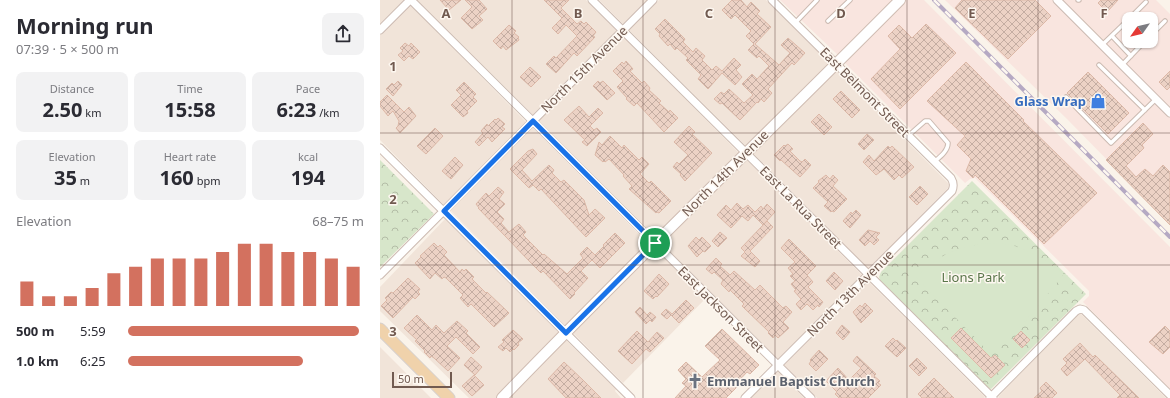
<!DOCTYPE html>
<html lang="en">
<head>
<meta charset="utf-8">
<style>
	body { margin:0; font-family:"Noto Sans",sans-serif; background:#f2f2f3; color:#2b2b33; height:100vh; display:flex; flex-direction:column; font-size:15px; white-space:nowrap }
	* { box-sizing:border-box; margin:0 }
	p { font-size:13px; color:#7c7c81 }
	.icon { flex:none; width:22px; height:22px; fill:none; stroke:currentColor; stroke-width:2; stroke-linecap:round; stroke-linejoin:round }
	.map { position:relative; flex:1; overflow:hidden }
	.side { display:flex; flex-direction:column; background:#fff; width:380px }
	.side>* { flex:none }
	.needle { width:26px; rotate:236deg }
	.buttons { position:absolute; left:742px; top:12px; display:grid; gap:8px }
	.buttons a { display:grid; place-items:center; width:36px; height:36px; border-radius:8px; background:#fff; box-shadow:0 1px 3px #0004; font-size:20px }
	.scale { position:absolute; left:12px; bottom:10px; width:60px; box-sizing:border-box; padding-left:4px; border:2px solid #715a50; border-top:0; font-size:11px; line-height:14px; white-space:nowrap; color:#715a50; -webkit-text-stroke:3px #fdf7f0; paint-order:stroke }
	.pin { position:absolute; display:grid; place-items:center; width:34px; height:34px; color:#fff; margin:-17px; border:2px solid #fff; border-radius:50%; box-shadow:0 1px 4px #0007 }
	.round { display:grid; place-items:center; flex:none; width:42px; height:42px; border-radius:8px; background:#f2f2f3 }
	.overview { display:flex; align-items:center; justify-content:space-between; height:68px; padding:0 16px }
	h1 { font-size:22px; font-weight:700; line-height:30px }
	.metrics { display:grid; grid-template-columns:repeat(3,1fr); gap:6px; height:68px; padding:4px 16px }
	.metrics div { display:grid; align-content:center; border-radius:8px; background:#f2f2f3; text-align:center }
	.metrics b { font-size:20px; font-weight:700 }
	.metrics small { font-size:11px; font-weight:400 }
	.metrics p { font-size:11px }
	.chart { height:112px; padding:8px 16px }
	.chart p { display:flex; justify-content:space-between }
	.chart svg { width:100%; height:72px; margin-top:4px; stroke:#d3715f; stroke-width:6 }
	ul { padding:0 16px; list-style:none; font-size:13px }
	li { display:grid; grid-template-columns:64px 48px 1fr; align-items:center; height:30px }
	li i { height:10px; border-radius:5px; background:#d3715f }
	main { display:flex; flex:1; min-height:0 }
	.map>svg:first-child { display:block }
	.residential { fill:#f1e4d9 }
	.commercial { fill:#f9e5df; fill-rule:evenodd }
	.forest { fill:url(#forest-crowns) }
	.pitch { fill:#d7e6ca }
	.building { fill:url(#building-cross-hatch); stroke:#dcb8a7 }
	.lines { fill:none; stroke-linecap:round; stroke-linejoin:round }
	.lane-casing { stroke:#cbbab1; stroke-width:5.5 }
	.street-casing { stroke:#cbbab1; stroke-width:9 }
	.secondary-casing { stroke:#cfbcb2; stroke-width:12 }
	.primary-casing { stroke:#d7d1ce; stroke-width:13 }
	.lane { stroke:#fff; stroke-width:3.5 }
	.street { stroke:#fff; stroke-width:7 }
	.secondary { stroke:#fff; stroke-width:10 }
	.primary { stroke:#f0d2ab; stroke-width:11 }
	.rail-casing { stroke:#b5a9c3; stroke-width:4 }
	.rail { stroke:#fdf7f0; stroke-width:2.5; stroke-dasharray:8; stroke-linecap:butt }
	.route-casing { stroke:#fff; stroke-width:8 }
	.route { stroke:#1a73e8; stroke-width:5 }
	.grid { fill:none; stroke:#715a50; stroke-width:1; stroke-opacity:0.55 }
	.labels { text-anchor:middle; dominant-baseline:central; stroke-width:3; stroke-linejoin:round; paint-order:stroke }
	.street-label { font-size:13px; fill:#715a50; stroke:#fdf7f0 }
	.shop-label { font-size:13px; font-weight:bold; fill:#366cbe; stroke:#fdf7f0; text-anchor:end }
	.park-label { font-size:13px; fill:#5a764a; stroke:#fdf7f0 }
	.worship-label { font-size:13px; font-weight:bold; fill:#5b616d; stroke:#fdf7f0; text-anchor:start }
	.grid-label { font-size:13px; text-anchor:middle; font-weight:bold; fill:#715a50; stroke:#fdf7f0; stroke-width:3; stroke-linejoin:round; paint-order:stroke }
</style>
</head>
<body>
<main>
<section class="side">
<div class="overview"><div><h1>Morning run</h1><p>07:39 · 5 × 500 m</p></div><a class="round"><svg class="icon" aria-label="share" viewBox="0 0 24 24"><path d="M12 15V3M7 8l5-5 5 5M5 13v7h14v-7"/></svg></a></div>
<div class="metrics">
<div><p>Distance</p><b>2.50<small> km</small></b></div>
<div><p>Time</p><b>15:58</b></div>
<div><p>Pace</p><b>6:23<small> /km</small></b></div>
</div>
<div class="metrics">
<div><p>Elevation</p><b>35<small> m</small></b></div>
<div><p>Heart rate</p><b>160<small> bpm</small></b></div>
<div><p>kcal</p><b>194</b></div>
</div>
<div class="chart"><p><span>Elevation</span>68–75 m</p>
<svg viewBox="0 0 160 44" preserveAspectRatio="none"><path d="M5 44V29M15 44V38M25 44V38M35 44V33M45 44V24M55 44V20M65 44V15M75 44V15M85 44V15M95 44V11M105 44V6M115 44V6M125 44V11M135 44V11M145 44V15M155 44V20"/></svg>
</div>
<ul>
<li><b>500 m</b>5:59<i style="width:98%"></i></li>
<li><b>1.0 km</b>6:25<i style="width:74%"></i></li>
</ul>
</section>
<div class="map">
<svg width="790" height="398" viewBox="0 0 790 398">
	<defs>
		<pattern id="forest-crowns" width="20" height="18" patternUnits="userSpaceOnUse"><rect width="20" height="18" fill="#d7e6ca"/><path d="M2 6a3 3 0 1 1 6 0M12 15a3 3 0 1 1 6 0" fill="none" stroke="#b3bda6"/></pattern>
		<pattern id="building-cross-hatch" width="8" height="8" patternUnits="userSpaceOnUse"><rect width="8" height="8" fill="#ecd2c5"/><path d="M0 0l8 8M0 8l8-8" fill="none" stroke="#c4ada2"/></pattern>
	</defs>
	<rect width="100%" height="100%" fill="#faf3ea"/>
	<!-- residential -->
	<path class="residential" d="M0 0H24L0 24Z
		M37 0H206L237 31 153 115Z
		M219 0H268L243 24Z
		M279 0H386L450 64 366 146 249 30Z
		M30 5 146 122 64 205 0 140V35Z
		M243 36 359 153 276 237 159 121Z
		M456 70 569 184 568 188 489 269 372 152Z
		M152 127 269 244 186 327 70 210Z
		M365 158 482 275 398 359 281 243Z
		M65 219 180 333 116 398H89L0 311V287Z
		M275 249 325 299 243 383 192 332Z
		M488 281 605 397 604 398H437L404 365Z
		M698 314H701L786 398H619L618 397 645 368Z
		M185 339 236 389 235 391 241 398H128Z
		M0 347 51 398H0Z
		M397 371H398L424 398H371Z"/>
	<!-- commercial -->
	<path class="commercial" d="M400 0H514L459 56Z
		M525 0H544L790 247V389L703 302 709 296V291L595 178 590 179 585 183 464 62Z
		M565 0H776L790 14V224L687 119ZM749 19H771V41H749Z"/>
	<!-- forest -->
	<path class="forest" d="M0 160 54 214 0 267Z
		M592 181 706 294 611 389 607 387 500 280 499 277 501 272Z"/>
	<!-- pitch -->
	<path class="pitch" d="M600 244C608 244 617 243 625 244 647 247 666 261 684 274L643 324 612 355 536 277C558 256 570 250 600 244Z"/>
	<!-- building -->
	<path class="building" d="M60 0H81L69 10Z
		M85 0H99L107 9 99 16 103 20 92 29 81 18 92 7Z
		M164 0H189L181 8 197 24 201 21 204 24 206 22 216 32 213 36 215 37 197 56 194 53 176 73 166 64 174 56 176 58 197 36 186 25 178 34 172 28 182 18Z
		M352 0H361L367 7 371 2 380 11 377 14 391 27 375 44 399 65 410 53 401 45 408 38 425 53 414 65 412 63 388 89 392 93 384 102 381 99 378 103 377 102 360 120 342 103 340 104 334 99 341 92 344 94 349 89 364 103 373 95 362 84 372 74 377 79 389 66 379 56 377 58 368 50 374 44 366 36 371 31 355 15 351 19 342 10Z
		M582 0H655L671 16 628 59 575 8Z
		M721 0H738L727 12 718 3Z
		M285 19 305 39 303 42 313 52 316 48 325 56 322 60 332 70 336 66 342 71 354 58 361 65 356 70 362 77 355 85 342 73 328 89 318 79 321 75 306 60 308 58 297 48 295 50 290 44 288 46 279 36 280 34 275 29Z
		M546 24 576 53 520 109 491 79 520 49 508 36 519 25 532 38Z
		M129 25 136 31 134 33 139 37 138 38 139 40 126 50 123 46 121 49 113 41Z
		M25 43 29 46 31 43 40 52 33 59 29 56 24 61 18 55 23 51 20 48Z
		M246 61 253 69 250 71 262 83 264 81 270 88 269 90 281 101 279 103 289 112 290 110 298 118 284 132 257 103 254 106 246 99 247 98 237 87 243 81 233 71 242 62 244 64Z
		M586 62 644 120 643 121 717 193 664 244 595 175 593 178 586 171 591 159 577 145 585 136 547 101Z
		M150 67 161 77 151 87 140 77Z
		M790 71V87L787 90 779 82Z
		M708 72 749 113 728 134 687 93Z
		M18 81 22 85 13 96 6 89 12 83 14 85Z
		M218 81 220 83 223 81 235 93 227 100 213 86Z
		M84 82 96 94 93 97 97 101 87 111 88 113 83 117 71 105 81 95 76 90Z
		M461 91 480 110 472 118 453 99Z
		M7 95 24 112 29 107 36 116 20 133 16 128 18 126 19 121 13 111 8 116 0 106V102Z
		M199 106 209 117 218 108 223 113 210 126 214 130 217 128 221 132 207 146 202 142 205 140 184 120Z
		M439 114 452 127 444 135 431 122Z
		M118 118 125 124 122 127 125 129 112 142 108 137 99 146 95 142 103 133 101 131 107 124 108 126 115 119 116 120Z
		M763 123 773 134 762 145 764 148 746 166 756 177 765 169 773 176 783 165 790 172V225L726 160Z
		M309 126 315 132 312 134 332 153 305 181 300 175 301 174 293 167 297 162 299 164 308 155 294 142Z
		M55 128 63 136 46 154 37 146Z
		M487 134 494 140 484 150 478 144Z
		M230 136 242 148 244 145 259 160 262 157 269 164 260 174 269 183 271 181 291 201 279 213 277 212 276 213 249 189 252 186 243 176 244 175 229 159 225 162 224 161 223 162 215 155 219 142 222 145Z
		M408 144 413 149 410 151 420 161 422 162 425 159 431 165 420 177 401 160 400 161 394 155 404 145 405 146Z
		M508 146 510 148 512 146 534 167 522 178 519 175 514 180 504 169 496 175 483 162 489 155 494 161Z
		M153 149 157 154 142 170 152 181 169 165 174 170 172 173 181 182 184 180 204 200 209 215 215 209 225 218 206 237 161 189 159 191 153 185 149 188 130 169 148 151Z
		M75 157 83 165 71 179 62 171Z
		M446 175 450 179 453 175 458 180 453 186 467 199 454 212 452 211 451 212 444 206 448 202 433 188 439 182 438 181Z
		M540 186 548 194 537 205 529 197Z
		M118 187 124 192 119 199 125 204 117 212 124 219 121 223 129 232 139 224 146 232 143 235 163 255 164 254 187 274 203 258 200 254 207 247 215 255 224 246 223 245 235 233 245 243 220 268 212 260 201 271 208 278 194 293 195 294 190 299 163 271 161 273 153 265 98 208H99L96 204 106 193 109 196Z
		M357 203 363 209 368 205 375 212 381 206 383 209 387 204 395 212 383 225 373 215 368 221 362 216 351 228 337 215 346 205 351 210Z
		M476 210 481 215 470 228 463 221 471 212 472 214Z
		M387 221 393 227 370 251 380 261 375 267 361 256 365 252 361 248Z
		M488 230 500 233 496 237 499 240 494 245 490 241 485 246 479 240Z
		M340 232 347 238 338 247 332 241Z
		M316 237 319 240 322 237 331 246 325 252 323 251 317 257 308 246Z
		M409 239 436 266 427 275 433 282 428 287 443 302 439 307 438 305 433 310 427 304 421 310 416 304 421 299 414 291 416 290 411 284 415 281 410 276 413 274 408 268 415 262 401 248Z
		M54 243 58 247 60 245 67 252 64 255 80 272 82 269 84 271 86 269 94 277 92 279 106 293 107 292 129 313 114 327 91 304 88 307 80 298 83 295 66 278 64 277 62 279 55 273 50 279 35 263 41 257 40 256Z
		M336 258 342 264 340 266 350 275 354 271 375 290 380 285 403 308 406 306 412 312 403 322 409 328 398 338 395 335 393 338 388 333 389 332 362 306 364 304 350 290 349 292 341 284 343 280 334 272 332 274 326 269Z
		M454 272 463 281 455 290 446 281Z
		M279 274 289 284 277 297 276 296 273 299 264 291Z
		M28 278 40 289 38 292 40 294 35 299 33 297 13 318 1 306 7 300 5 298 11 292 13 293Z
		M306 300 314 308 299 323 291 315 287 319 281 314 286 309 292 314Z
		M485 303 493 311 481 323 473 312 480 305 482 307Z
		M260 307 267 315 270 312 276 317 272 322 270 320 266 324 255 312Z
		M37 315 52 330 56 325 64 333 77 321 88 331 86 333 100 347 93 354 76 337 67 346 80 358 68 371 54 358 51 356 50 358 44 352 45 351 35 341 37 340 24 328Z
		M462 325 470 332 463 340 456 333Z
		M785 326 790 331V347L783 354 769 342Z
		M581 328 611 358 615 355 625 365 611 378 571 338Z
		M342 329 379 365 370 374 367 372 355 385 357 387 346 398H295L306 386 302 383 306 379 298 370 306 362 322 377 340 360 325 346Z
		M133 330 143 339 138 343 139 345 134 350 133 349 130 352 126 348 123 351 118 347 124 342 122 340Z
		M257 331 268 342 277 332 284 338 270 352 266 349 252 364 238 351Z
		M641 331 650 340 642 348 633 339Z
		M513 338 516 341 517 340 526 348 517 357 505 346Z
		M700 343 713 357 715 355 759 398H737L740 395 705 359 687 376 681 369 687 363 683 359Z
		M439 350 448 359 436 371 429 364 431 361 430 360Z
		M477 356 496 374 494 376 500 381 498 383 501 385 488 398H459L455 394 457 392 446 381 458 368 469 380 481 368 473 361Z
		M91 357 102 367 95 375 84 365Z
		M537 358 547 368 539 376 529 366Z
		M184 362 203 380 221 398H186L168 379Z
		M94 375 104 385 92 396 82 386Z
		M554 378 574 398H542L538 394Z
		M666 382 677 393 672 398H654L662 391 660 388Z"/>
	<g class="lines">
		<!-- lane casing -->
		<g class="lane-casing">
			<path id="lane" d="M698 0H699
				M749 19 766 2
				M448 21 470 0
				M415 23 437 0
				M771 35 785 21
				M732 36 751 56
				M722 45 749 19
				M719 65 765 110
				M742 65 765 41
				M686 97 731 143 776 99
				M528 136 545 121H549L568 143C568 151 560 157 554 162"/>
		</g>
		<!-- street casing -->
		<g class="street-casing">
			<path id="street" d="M31 0 431 398
				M212 0 613 398
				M677 0 790 113
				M0 30 30 0
				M0 148 251 398
				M0 275 273 0
				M365 398 572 191C574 186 574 183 571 178L392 0
				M610 398 696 311 700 309 704 310 790 395"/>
		</g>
		<!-- secondary casing -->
		<g class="secondary-casing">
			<path id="secondary" d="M122 398C252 263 388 133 520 0"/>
		</g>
		<!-- primary casing -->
		<g class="primary-casing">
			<path id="primary" d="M0 329 69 398"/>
		</g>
		<!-- lane -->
		<use href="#lane" class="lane"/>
		<!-- street -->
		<use href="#street" class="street"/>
		<!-- secondary -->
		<use href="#secondary" class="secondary"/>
		<!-- primary -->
		<use href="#primary" class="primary"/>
		<!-- rail casing -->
		<g class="rail-casing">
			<path id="rail" d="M554 0 790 237"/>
		</g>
		<!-- rail -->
		<use href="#rail" class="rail"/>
	</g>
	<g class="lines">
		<!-- route casing -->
		<g class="route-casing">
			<path id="route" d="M153 121 275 243 186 333 64 211Z"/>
		</g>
		<!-- route -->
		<use href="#route" class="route"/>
	</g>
	<!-- grid -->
	<path class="grid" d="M132 0V398M263 0V398M395 0V398M527 0V398M658 0V398M0 133H790M0 265H790"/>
	<!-- icons -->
	<defs>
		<g id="shop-bare" transform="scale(1.2)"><path d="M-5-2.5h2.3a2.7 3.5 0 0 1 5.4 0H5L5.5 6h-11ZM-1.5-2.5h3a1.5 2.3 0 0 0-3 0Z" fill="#3f7fe0" stroke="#fdf7f0" stroke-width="2.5" paint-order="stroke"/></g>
		<g id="church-bare" transform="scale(1.2)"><path d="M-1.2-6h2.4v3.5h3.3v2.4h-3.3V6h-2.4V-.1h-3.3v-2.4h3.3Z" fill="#6b7280" stroke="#fdf7f0" stroke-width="2.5" paint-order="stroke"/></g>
	</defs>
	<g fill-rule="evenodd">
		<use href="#shop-bare" x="718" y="101"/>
		<use href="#church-bare" x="315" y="381"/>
	</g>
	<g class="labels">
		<!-- street labels -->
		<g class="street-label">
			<text transform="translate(204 69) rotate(-45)">North 15th Avenue</text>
			<text transform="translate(485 92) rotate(45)">East Belmont Street</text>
			<text transform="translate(345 173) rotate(-45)">North 14th Avenue</text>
			<text transform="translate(421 207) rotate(45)">East La Rua Street</text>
			<text transform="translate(470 293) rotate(-45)">North 13th Avenue</text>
			<text transform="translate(341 309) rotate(45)">East Jackson Street</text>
		</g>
		<!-- shop labels -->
		<g class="shop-label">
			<text x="706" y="101">Glass Wrap</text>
		</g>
		<!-- park labels -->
		<g class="park-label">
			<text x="593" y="277">Lions Park</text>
		</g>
		<!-- worship labels -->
		<g class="worship-label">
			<text x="327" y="381">Emmanuel Baptist Church</text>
		</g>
	</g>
	<g class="grid-label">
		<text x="66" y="18">A</text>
		<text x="198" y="18">B</text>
		<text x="329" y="18">C</text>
		<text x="461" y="18">D</text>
		<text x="592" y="18">E</text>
		<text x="724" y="18">F</text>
		<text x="13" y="71">1</text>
		<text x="13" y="204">2</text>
		<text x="13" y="336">3</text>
	</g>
</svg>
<div class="buttons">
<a><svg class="needle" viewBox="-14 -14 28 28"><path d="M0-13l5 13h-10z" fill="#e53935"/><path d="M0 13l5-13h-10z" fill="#7c7c81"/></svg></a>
</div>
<div class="scale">50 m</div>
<div class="pin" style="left:275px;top:243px;background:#1e9e55"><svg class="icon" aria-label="arrive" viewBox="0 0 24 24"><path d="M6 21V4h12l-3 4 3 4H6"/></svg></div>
</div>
</main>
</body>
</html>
